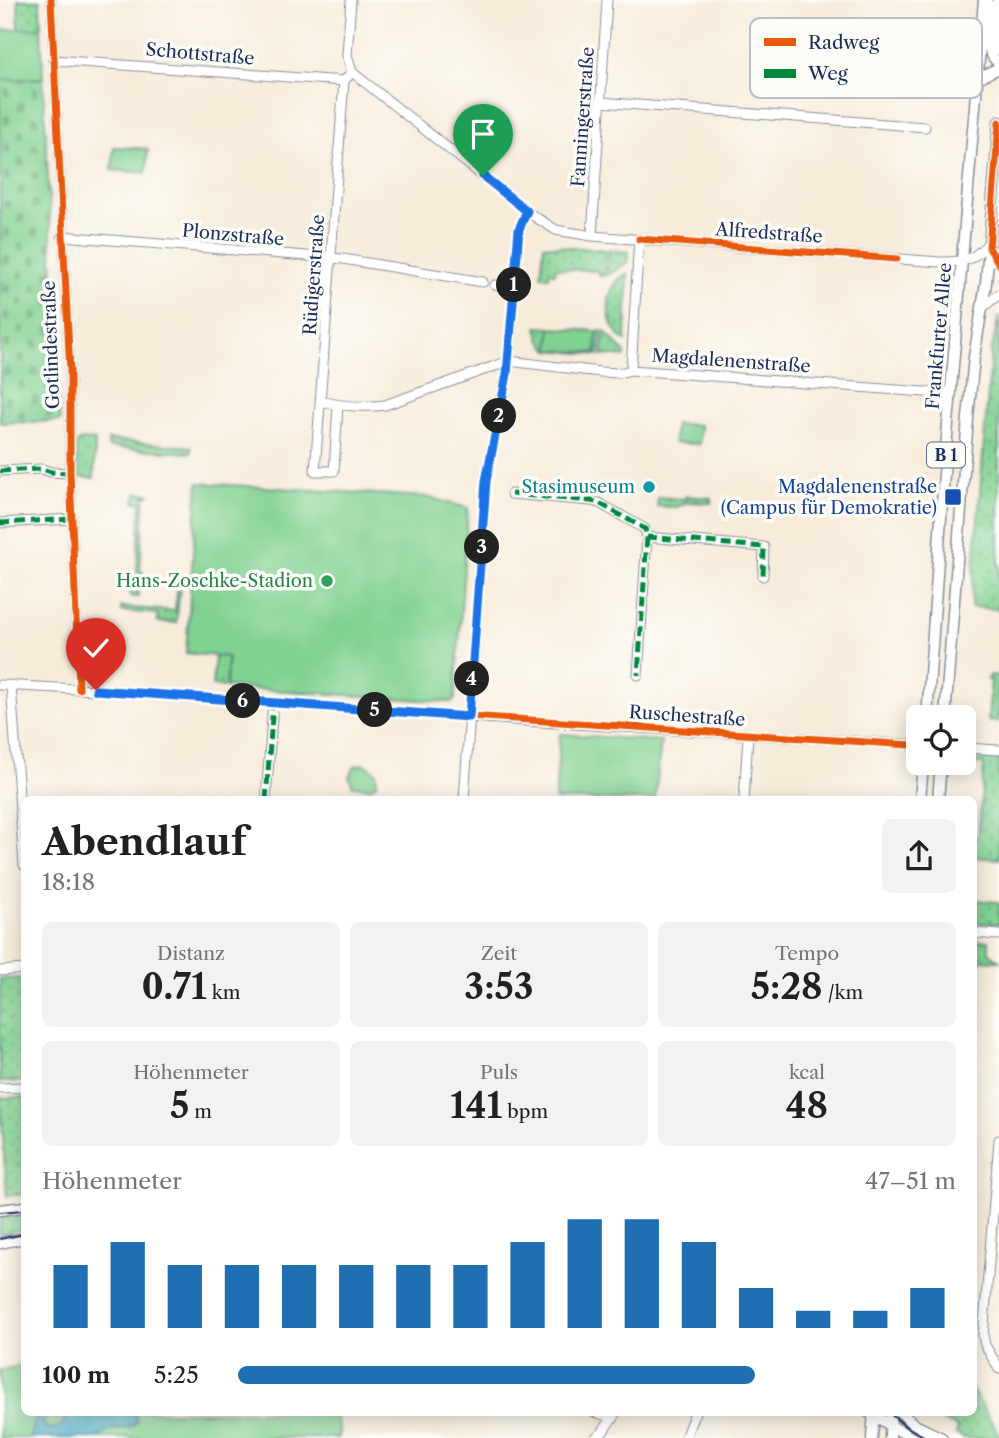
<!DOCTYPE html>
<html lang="de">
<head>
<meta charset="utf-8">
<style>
	body { margin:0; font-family:"Libre Caslon Text",serif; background:#f2f2f2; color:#202124; height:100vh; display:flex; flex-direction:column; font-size:26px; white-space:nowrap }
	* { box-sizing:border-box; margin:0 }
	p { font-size:23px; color:#757577 }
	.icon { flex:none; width:38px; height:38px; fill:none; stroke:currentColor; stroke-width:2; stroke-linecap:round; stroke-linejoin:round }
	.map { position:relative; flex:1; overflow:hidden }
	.sheet { position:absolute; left:21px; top:796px; width:956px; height:620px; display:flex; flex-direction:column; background:#fff; border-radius:10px; box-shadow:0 4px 18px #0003 }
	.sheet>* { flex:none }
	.buttons { position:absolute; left:906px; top:705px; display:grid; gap:14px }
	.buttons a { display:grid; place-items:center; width:70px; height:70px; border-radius:10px; background:#fff; box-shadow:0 4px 18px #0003; font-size:35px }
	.pin { position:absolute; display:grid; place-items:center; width:60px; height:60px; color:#fff; margin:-72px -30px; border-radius:50% 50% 50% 0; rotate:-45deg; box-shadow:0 0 7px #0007 }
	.pin .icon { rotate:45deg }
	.km { position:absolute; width:35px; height:35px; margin:-18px; border-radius:50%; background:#222; color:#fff; font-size:19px; line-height:35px; text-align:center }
	.round { display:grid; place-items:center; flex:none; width:74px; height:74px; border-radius:10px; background:#f2f2f2 }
	.head { display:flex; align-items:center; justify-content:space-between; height:119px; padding:0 21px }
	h1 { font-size:38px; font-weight:800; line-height:52px }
	.stats { display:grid; grid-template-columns:repeat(3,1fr); gap:10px; height:119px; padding:7px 21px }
	.stats div { display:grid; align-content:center; border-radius:10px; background:#f2f2f2; text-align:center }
	.stats b { font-size:35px; font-weight:800 }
	.stats small { font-size:19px; font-weight:400 }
	.stats p { font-size:19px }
	.chart { height:196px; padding:14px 21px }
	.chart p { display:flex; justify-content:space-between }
	.chart svg { width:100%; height:126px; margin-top:7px; stroke:#1f6fb2; stroke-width:6 }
	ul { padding:0 21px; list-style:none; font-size:23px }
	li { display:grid; grid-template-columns:112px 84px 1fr; align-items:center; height:52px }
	li i { height:18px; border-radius:9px; background:#1f6fb2 }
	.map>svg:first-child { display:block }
	.grass { fill:url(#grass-dots); stroke:#4e8078; stroke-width:2 }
	.cemetery { fill:url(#cemetery-stones); stroke:#4e8078; stroke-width:2 }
	.green { fill:#81d191; stroke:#4e8078; stroke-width:2 }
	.water { fill:#49b0c8; stroke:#327093; stroke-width:2 }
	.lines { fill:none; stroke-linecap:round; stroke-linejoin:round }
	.minor-casing { stroke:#898e9c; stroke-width:11 }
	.major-casing { stroke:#898e9c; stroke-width:13 }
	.minor { stroke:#fff; stroke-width:9 }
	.major { stroke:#fff; stroke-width:10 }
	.tram { stroke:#1b2f5e; stroke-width:2 }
	.quiet { stroke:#00873e; stroke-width:5; stroke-dasharray:10 5; stroke-linecap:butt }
	.cycleway-casing { stroke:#fdfcf7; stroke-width:11 }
	.cycleway { stroke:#e8590c; stroke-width:7 }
	.route-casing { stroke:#fff; stroke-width:14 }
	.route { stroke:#1a73e8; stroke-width:9 }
	.culture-dot { fill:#0f9aa8; stroke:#fdfcf7; stroke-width:2.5 }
	.transit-dot { fill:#1a4fb4; stroke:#fdfcf7; stroke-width:2.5 }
	.leisure-dot { fill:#2e9e5b; stroke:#fdfcf7; stroke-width:2.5 }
	.labels { text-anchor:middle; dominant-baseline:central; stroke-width:7; stroke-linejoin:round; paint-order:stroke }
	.shield { fill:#fdfcf7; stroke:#5f6c8c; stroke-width:2 }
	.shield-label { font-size:16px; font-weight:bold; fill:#1b2f5e }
	.street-label { font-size:18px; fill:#1b2f5e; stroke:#fdfcf7 }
	.culture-label { font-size:18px; fill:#0d838f; stroke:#fdfcf7; text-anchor:end }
	.transit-label { font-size:18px; fill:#164399; stroke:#fdfcf7; text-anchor:end }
	.leisure-label { font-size:18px; fill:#27864d; stroke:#fdfcf7; text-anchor:end }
	.key { fill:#fdfcf7; stroke:#b9bec9; stroke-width:2 }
	.key-label { font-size:19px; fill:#1b2f5e }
</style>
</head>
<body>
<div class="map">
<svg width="999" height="1438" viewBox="0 0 999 1438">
	<defs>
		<pattern id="grass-dots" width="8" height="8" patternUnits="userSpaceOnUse" patternTransform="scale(1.75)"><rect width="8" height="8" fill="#81d191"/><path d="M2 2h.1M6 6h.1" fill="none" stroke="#69aa7a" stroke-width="1.8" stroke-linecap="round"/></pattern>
		<pattern id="cemetery-stones" width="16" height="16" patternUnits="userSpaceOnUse" patternTransform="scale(1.75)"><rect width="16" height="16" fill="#81d191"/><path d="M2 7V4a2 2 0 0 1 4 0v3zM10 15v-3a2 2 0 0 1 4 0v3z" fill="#69aa7a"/></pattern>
	</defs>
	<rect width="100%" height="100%" fill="#fdfcf7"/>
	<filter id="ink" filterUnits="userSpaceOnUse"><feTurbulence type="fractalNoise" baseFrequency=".0143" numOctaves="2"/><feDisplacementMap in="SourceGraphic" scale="14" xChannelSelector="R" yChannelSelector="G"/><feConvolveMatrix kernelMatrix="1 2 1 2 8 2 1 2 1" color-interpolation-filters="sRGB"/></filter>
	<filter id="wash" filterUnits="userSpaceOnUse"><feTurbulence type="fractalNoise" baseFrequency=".00686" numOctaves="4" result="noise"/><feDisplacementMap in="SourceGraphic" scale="28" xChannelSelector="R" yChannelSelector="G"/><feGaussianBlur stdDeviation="1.57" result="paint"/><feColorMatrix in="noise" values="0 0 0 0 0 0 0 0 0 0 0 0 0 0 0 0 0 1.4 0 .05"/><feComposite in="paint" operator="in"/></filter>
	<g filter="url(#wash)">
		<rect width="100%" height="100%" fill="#f7ecda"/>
		<!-- grass -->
		<path class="grass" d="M18 0H40L41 28 19 29Z
			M544 245 606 250 604 276H599L598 271 556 268 555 273H549V277L541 276Z
			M609 250 629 252 628 262 607 276Z
			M628 273 626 341C602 326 603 285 628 273Z
			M999 316V609L971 607 991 353Z
			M537 327 551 328 550 350 596 352 597 331H601L599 355 549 350 540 339Z
			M604 331 625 353V357L602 355Z
			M84 440 95 441 94 478 77 477 76 445 79 441Z
			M108 440 191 447V453L108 447Z
			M136 493 151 494 145 496 140 569 145 576H137L136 583 139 584 138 597 131 596 129 586H136L141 503 135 502Z
			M686 496 712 498V503L688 502 677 507 657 506 658 497 685 499Z
			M177 590H180L176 623 157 622 158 614 121 611V607L175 611Z
			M215 656H228L226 687 212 686Z
			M989 675 999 676 998 722 988 721 991 680H988Z
			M964 755 999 758V859L973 857V837H978L984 764 964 763Z
			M974 900 997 902 999 904V924L973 923Z
			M973 940 989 941V952L999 961 979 960 973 1032Z
			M23 978 24 1081 0 1082V979Z
			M24 1097V1194L7 1196 0 1098Z
			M24 1216V1229L0 1234V1217Z
			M973 1391 999 1434V1438H965L956 1434 958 1428 932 1415 928 1420 923 1418 926 1412H973Z"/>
		<!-- cemetery -->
		<path class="cemetery" d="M43 78 60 421 0 423V80Z"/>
		<!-- green -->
		<path class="green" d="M41 28 43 78 0 80V30Z
			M114 147 148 149 146 173 112 170Z
			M551 328 597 331 596 353 550 350Z
			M675 424 700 425 699 444 674 443Z
			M198 483 427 497 468 508 455 699 451 702 226 687 228 657 186 653Z
			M560 734 661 741 655 800H555Z
			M365 764 376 772 377 783 370 788 353 786 349 776 355 766Z
			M24 1365V1412H334L340 1433 337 1438H0V1370Z"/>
		<!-- water -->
		<path class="water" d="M41 1412H52L42 1422 48 1429C56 1429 63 1427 65 1419L60 1412H99L107 1415 113 1412H133L138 1421 132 1426 111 1430 96 1438H30L33 1424Z"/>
	</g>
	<g filter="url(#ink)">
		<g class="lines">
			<!-- minor casing -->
			<g class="minor-casing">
				<path id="minor" d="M51 0 70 371V473L79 689
					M351 0 347 55 352 72
					M53 60 344 81
					M352 72 532 215 556 230 592 236 940 262C966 262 973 261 990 241
					M600 102 925 127
					M62 236 343 259 483 282
					M592 236 607 0
					M989 248 999 264
					M495 285 514 286
					M982 308 999 294
					M631 370 639 239
					M320 401C342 406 363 408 385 405L509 361 600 372 619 373 631 370 951 394
					M338 405 334 471H315L344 81 352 72
					M0 471 42 469 51 472 70 473
					M511 494 591 501 599 503 645 529 647 537 638 675
					M0 523 72 519
					M647 537 764 547 763 576
					M0 685 96 690 540 722 919 745
					M11 685 24 865
					M964 748 999 750
					M266 800 273 703
					M464 800 486 481 509 361 519 229 527 211
					M744 800 748 735
					M973 933 999 935
					M0 971 24 969
					M0 1088 24 1087
					M999 1140 983 1336 985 1345 999 1369
					M594 1412 614 1418
					M595 1438 602 1433 616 1412
					M685 1438 695 1412"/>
			</g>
			<!-- major casing -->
			<g class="major-casing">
				<path id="major" d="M986 0C999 19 978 48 999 63
					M998 0 996 37 999 49
					M978 78 999 68
					M927 718 945 460 984 0
					M945 718 968 418 974 357 986 283 999 122
					M920 800 923 763
					M938 800 941 763
					M0 1210 24 1207
					M0 1243 24 1238
					M868 1412 912 1438
					M900 1412 915 1425 942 1438
					M872 1438 874 1412
					M890 1438 891 1412"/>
			</g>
			<!-- minor -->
			<use href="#minor" class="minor"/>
			<!-- major -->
			<use href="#major" class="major"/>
			<!-- tram -->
			<path class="tram" d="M0 1212 24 1210
				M0 1239 24 1234
				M888 1412 904 1425 927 1438"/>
			<!-- quiet -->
			<path class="quiet" d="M0 471 42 469 51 472 70 473
				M511 494 591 501 599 503 645 529 647 537 638 675
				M0 523 72 519
				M647 537 764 547 763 576
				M266 800 273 703"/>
			<!-- cycleway casing -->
			<g class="cycleway-casing">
				<path id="cycleway" d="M51 0 70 371V473L79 689
					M999 122 989 248 999 264
					M639 239 897 259
					M454 715 911 745"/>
			</g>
			<!-- cycleway -->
			<use href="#cycleway" class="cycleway"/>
		</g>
	</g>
	<g class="lines" filter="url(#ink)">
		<!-- route casing -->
		<g class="route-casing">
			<path id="route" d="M96 690 469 717 486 481 507 374 519 229 527 211 483 176"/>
		</g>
		<!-- route -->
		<use href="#route" class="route"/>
	</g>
	<!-- markers -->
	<circle class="culture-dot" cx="649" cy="487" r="7"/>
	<rect class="transit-dot" x="944" y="488" width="18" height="18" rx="3.5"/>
	<circle class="leisure-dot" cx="327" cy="581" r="7"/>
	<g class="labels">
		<!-- shield labels -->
		<rect class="shield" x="927" y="442.5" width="38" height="25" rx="5"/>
		<g class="shield-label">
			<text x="946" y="455">B 1</text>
		</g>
		<!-- street labels -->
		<g class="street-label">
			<text transform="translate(200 54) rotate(5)">Schottstraße</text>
			<text transform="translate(583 117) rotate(-86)">Fanningerstraße</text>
			<text transform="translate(769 233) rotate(4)">Alfredstraße</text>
			<text transform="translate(233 235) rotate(5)">Plonzstraße</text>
			<text transform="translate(314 275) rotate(-86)">Rüdigerstraße</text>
			<text transform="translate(939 336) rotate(-85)">Frankfurter Allee</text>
			<text transform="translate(51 345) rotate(-92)">Gotlindestraße</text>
			<text transform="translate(731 361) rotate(4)">Magdalenenstraße</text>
			<text transform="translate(687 716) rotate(4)">Ruschestraße</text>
		</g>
		<!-- culture labels -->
		<g class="culture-label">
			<text x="635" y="487">Stasimuseum</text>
		</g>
		<!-- transit labels -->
		<g class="transit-label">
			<text x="937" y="487">Magdalenenstraße<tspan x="937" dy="21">(Campus für Demokratie)</tspan></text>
		</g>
		<!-- leisure labels -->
		<g class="leisure-label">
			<text x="313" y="581">Hans-Zoschke-Stadion</text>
		</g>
	</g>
	<!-- legend -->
	<rect x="750" y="18" width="232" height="80" rx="10" class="key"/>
	<rect x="764" y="38" width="32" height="8" fill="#e8590c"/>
	<rect x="764" y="69" width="32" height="9" fill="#00873e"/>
	<g class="key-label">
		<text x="808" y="49">Radweg</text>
		<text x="808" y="80">Weg</text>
	</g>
</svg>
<div class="buttons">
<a><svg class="icon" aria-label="locate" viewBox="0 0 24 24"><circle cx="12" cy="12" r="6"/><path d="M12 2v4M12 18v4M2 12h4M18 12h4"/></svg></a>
</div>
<div class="pin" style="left:483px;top:176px;background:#1e9e55"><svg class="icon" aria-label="arrive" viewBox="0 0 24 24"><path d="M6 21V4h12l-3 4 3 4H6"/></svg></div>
<div class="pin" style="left:96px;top:690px;background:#d93025"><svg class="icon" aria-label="check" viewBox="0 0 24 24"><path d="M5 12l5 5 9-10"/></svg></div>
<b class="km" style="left:514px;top:285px">1</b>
<b class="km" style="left:499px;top:416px">2</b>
<b class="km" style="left:482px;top:547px">3</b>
<b class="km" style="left:472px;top:679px">4</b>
<b class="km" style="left:375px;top:710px">5</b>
<b class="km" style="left:243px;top:701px">6</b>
<section class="sheet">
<div class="head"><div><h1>Abendlauf</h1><p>18:18</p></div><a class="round"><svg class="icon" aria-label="share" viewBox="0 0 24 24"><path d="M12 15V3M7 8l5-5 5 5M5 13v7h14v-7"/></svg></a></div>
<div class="stats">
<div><p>Distanz</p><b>0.71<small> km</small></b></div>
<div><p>Zeit</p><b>3:53</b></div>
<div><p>Tempo</p><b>5:28<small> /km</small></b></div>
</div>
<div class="stats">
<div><p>Höhenmeter</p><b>5<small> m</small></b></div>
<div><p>Puls</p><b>141<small> bpm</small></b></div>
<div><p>kcal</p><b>48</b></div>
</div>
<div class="chart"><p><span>Höhenmeter</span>47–51 m</p>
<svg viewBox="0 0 160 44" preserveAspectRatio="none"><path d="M5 44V22M15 44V14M25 44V22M35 44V22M45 44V22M55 44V22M65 44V22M75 44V22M85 44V14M95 44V6M105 44V6M115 44V14M125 44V30M135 44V38M145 44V38M155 44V30"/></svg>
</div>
<ul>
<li><b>100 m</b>5:25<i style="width:72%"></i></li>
</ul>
</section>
</div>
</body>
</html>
